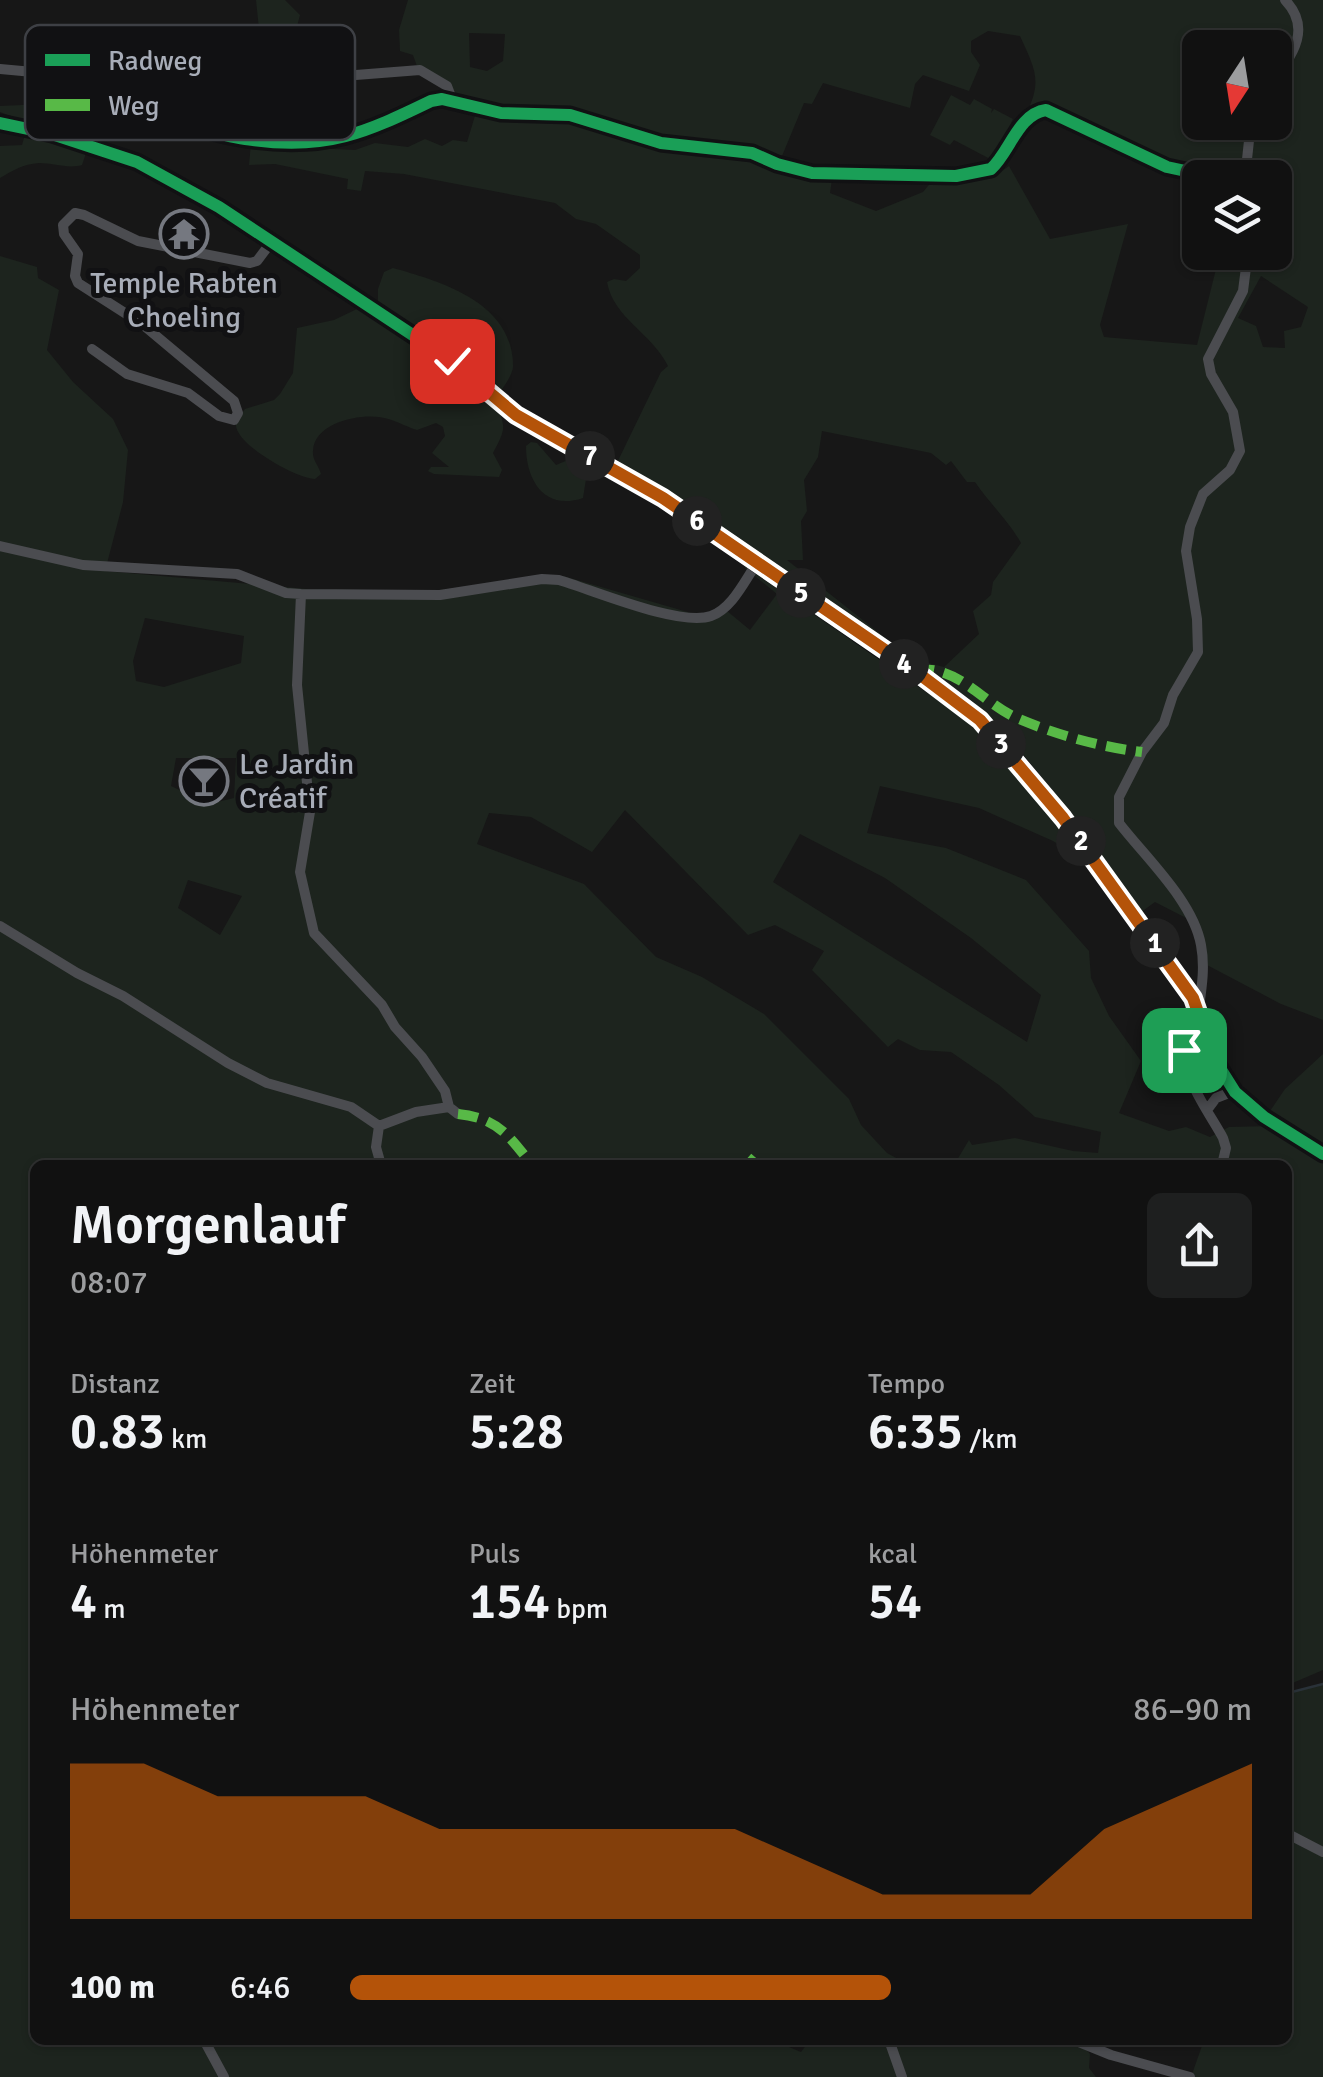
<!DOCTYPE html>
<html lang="de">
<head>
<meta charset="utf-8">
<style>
	body { margin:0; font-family:Signika,sans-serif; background:#1e1f1f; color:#f1f3f6; height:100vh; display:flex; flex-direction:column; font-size:38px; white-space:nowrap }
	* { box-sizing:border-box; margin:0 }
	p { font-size:32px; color:#9c9d9f }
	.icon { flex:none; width:55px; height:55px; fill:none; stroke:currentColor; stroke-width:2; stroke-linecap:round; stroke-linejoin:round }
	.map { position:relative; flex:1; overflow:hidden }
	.details { position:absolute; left:30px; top:1160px; width:1262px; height:885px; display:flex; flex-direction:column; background:#111; border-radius:15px; box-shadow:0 2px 8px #0004,0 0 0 2px #303131 }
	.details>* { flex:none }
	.needle { width:65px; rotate:192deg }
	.controls { position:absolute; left:1182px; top:30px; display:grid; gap:20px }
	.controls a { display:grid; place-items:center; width:110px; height:110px; border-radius:15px; background:#111; box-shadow:0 2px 8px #0004,0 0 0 2px #303131; font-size:50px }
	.pin { position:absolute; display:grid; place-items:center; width:85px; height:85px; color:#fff; margin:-42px; border-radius:20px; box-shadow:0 5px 15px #0006 }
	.km { position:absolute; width:50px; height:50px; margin:-25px; border-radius:50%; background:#222; color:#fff; font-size:28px; line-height:50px; text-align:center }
	.round { display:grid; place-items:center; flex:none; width:105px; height:105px; border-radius:15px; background:#1e1f1f }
	.headline { display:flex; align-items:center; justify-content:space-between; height:170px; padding:0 40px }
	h1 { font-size:55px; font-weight:600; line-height:75px }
	.metrics { display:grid; grid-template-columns:repeat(3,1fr); gap:15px; height:170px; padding:10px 40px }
	.metrics div { display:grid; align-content:center }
	.metrics b { font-size:50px; font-weight:600 }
	.metrics small { font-size:28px; font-weight:400 }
	.metrics p { font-size:28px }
	.chart { height:280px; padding:20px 40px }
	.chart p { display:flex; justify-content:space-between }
	.chart svg { width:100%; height:180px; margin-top:10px; fill:#b45309; opacity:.7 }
	ul { padding:0 40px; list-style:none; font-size:32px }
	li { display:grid; grid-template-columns:160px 120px 1fr; align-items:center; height:75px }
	li i { height:25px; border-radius:12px; background:#b45309 }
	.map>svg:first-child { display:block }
	.green { fill:#1d241e; fill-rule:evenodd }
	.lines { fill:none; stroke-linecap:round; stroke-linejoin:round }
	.stream { stroke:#2a3239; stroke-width:2.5 }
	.street { stroke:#4b4c50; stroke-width:10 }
	.quiet { stroke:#58b947; stroke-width:10; stroke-dasharray:20 10; stroke-linecap:butt }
	.cycleway-casing { stroke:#111113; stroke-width:19 }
	.cycleway { stroke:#1a9f57; stroke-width:12 }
	.route-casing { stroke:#fff; stroke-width:20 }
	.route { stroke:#b45309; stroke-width:12 }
	.labels { text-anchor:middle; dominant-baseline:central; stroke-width:10; stroke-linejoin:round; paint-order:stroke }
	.poi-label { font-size:30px; fill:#a8adb8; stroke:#111113 }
	.key { fill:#111113; stroke:#3e4045; stroke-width:2.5 }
	.key-label { font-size:28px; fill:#a8adb8 }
</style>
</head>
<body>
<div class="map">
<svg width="1323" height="2077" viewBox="0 0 1323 2077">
	<rect width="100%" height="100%" fill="#171717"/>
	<!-- green -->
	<path class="green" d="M256 0H285L300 15 286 69 297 80V140L313 148 355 150 375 143 408 147 425 139 442 146 453 140 467 142 478 106 449 94 445 88 419 72 413 55 400 51 399 30 408 0H1323V1020L1281 1004 1207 965 1190 920 1155 902 1133 918 1095 867 1053 841 979 808 880 786 867 833 946 848 1026 880 1089 951 1091 978 1109 1016 1141 1061 1119 1113 1169 1131 1186 1127 1210 1137 1229 1127 1273 1126 1270 1111 1285 1089 1323 1054V1670L1288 1685V1165H954L969 1140 972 1145 1015 1138 1073 1151 1098 1153 1101 1132 1035 1117 999 1085 951 1052 920 1050 898 1039 888 1047 812 970 824 951 775 925 748 935 625 810 592 852 531 817 489 813 477 844 584 884 656 957 702 977 764 1014 849 1099 861 1125 887 1153 909 1165H35V2040H772L801 2052 810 2040H1078L1090 2054 1089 2068 1096 2077H0V256L37 267 38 278 59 290 47 350 73 382 113 419 128 450 123 502 105 571 307 589 431 591 563 576 691 613 703 615 721 606 750 630 777 594 745 568 743 560 661 500 613 471 661 372 668 366C652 333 614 319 607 282L614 279 626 281 640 268V255L596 224 576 219 555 203 404 174 365 171 361 191 347 189 348 179 275 164 249 165 251 143 156 116 120 122 117 137C89 144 27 122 0 112V106L66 103 76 98 93 82 128 93 148 92 202 83 227 85 263 68ZM988 31 1020 36C1036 71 1043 82 1024 118L1048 108 1079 120 1144 164 1191 180 1275 178V252L1220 253 1197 345 1104 337 1100 325 1128 224 1050 239 1009 166 992 178 933 180 923 192 876 211 830 193 832 179H812L797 160 782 156 804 103 812 104 823 83 910 108 915 84 923 75 969 91 980 65 971 52V41ZM469 33 505 34 503 61 487 71 470 67ZM1200 48H1275V122H1200ZM1261 276 1308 307 1301 327 1284 331 1285 348 1263 347 1256 326 1238 318ZM822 431 931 453 946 465 951 461 967 482H975C990 504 1008 520 1021 543L993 582 991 595 973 611 979 634 944 667 912 659 787 560H803L801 521 807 511 804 480 818 457ZM145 618 244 636 241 663 164 687 136 681 133 661ZM176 758H236L234 798 209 804 171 786ZM800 834 885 878 971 938 1041 995 1027 1042 773 882ZM188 880 242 896 220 935 178 908Z
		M951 95 970 105 974 99 992 109 991 113 994 109 1013 119 992 160 954 140 950 145 930 135Z
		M26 131 87 150 82 165C68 169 54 163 39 163 23 164 12 171 0 178V146L22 145Z
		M393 268C443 282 513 303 513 366 513 377 499 390 496 402 505 428 507 427 493 453L502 470 499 477 434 474 428 471 431 467H449L432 453 445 436 443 427 436 423 417 430C404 426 394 419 379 417 358 414 314 423 313 451 312 460 319 466 321 474L315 479C298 479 233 444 236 423 237 418 242 414 245 409L274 400 280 394 293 373 297 328 334 320 359 308 378 305V289L384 272Z
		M531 442 537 443 556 465 568 460 583 468 586 479 583 498C545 511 526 481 526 446Z
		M1323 1684V2077H1191L1203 2043 1198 2040H1288V1782L1293 1760 1288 1758V1693Z"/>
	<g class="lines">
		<!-- stream -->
		<path class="stream" d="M1288 1693 1323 1684"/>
		<!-- street -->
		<path class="street" d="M90 67a8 8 0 1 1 16 0a8 8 0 1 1-16 0Z
			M0 69 66 75 92 71
			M104 72 135 84 268 63 284 72 302 75 343 76 420 70 447 86 453 102
			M1275 76C1296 53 1310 26 1285 0
			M0 123 52 134 137 162 219 207 452 361 516 415 663 498 967 709 994 734 1063 818 1193 998 1218 1065 1235 1092 1264 1117 1323 1154
			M60 133C95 134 126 121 160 122 192 124 221 136 252 140 327 150 366 133 431 101L442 99 501 113 570 115 661 143 752 153 777 164 812 173 956 176 991 169C1010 152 1018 114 1046 110L1167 167 1218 178
			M1245 178 1251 122
			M92 349 127 374 188 393 219 416 234 420 238 413 234 401 142 324 78 283 75 276 78 254 64 234 63 225 75 213 84 215 138 241 250 263 257 261 272 241
			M0 546 83 565 237 574 286 593 301 594 440 595 542 579 559 580C593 590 680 627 711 616 732 609 745 580 757 563
			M301 594 297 685 310 812 300 872 314 933 382 1005 395 1027 422 1057 445 1091 449 1107 458 1114
			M0 926 77 973 123 996 228 1063 267 1083 351 1107 379 1126
			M1199 1007C1202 986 1205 966 1201 945 1193 901 1146 858 1119 823V797L1142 752 1164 723 1173 695 1198 652 1197 619 1186 551 1190 527 1203 494 1230 470 1240 451 1233 412 1211 374 1208 359 1243 291 1248 252
			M1200 1018C1158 1046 1207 1108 1223 1138L1226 1148 1222 1165
			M1207 1110 1216 1098 1234 1091
			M379 1126 416 1112 449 1107
			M379 1126 376 1147 381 1165
			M1288 1834 1323 1852
			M204 2040 224 2077
			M889 2040 902 2077
			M1074 2040 1111 2055 1190 2077"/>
		<!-- quiet -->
		<path class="quiet" d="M914 670C959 664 981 703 1019 719 1057 735 1101 747 1142 752
			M458 1114C498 1118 509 1136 532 1165
			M748 1165 755 1157"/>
		<!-- cycleway casing -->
		<g class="cycleway-casing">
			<path id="cycleway" d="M0 123 52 134 137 162 219 207 452 361 516 415 663 498 967 709 994 734 1063 818 1193 998 1218 1065 1235 1092 1264 1117 1323 1154
				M69 133C101 134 130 121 161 123 193 124 222 137 253 140 327 150 365 133 431 101L442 99 501 113 570 115 661 143 752 153 777 164 812 173 956 176 991 169C1010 152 1018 114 1046 110L1167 167 1218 178"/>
		</g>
		<!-- cycleway -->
		<use href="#cycleway" class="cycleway"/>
	</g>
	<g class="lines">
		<!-- route casing -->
		<g class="route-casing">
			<path id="route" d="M452 361 516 415 663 498 914 670 980 720 1063 818 1193 998 1200 1018 1191 1027 1184 1050"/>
		</g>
		<!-- route -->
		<use href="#route" class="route"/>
	</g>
	<!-- icons -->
	<defs>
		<g id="temple-ring" transform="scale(2.5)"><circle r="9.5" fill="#111113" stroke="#757880" stroke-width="1.5"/><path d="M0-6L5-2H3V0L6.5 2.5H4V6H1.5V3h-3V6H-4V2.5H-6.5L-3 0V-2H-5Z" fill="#757880"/></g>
		<g id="bar-ring" transform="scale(2.5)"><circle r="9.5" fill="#111113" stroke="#757880" stroke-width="1.5"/><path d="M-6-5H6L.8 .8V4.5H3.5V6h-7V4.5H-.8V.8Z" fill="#757880"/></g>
	</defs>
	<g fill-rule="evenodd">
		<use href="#temple-ring" x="184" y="234"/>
		<use href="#bar-ring" x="204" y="781"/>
	</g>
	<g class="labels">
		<!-- poi labels -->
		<g class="poi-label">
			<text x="184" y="283">Temple Rabten<tspan x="184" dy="34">Choeling</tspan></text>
			<text x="239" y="764" text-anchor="start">Le Jardin<tspan x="239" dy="34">Créatif</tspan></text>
		</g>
	</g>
	<!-- legend -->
	<rect x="25" y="25" width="330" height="115" rx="15" class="key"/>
	<rect x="45" y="54" width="45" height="12" fill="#1a9f57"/>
	<rect x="45" y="99" width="45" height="12" fill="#58b947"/>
	<g class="key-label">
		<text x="108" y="70">Radweg</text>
		<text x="108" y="115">Weg</text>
	</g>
</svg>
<div class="controls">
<a><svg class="needle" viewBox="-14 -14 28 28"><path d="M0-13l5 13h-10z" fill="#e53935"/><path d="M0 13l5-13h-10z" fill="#9c9d9f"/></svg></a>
<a><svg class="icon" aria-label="layers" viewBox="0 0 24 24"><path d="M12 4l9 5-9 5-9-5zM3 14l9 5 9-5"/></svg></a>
</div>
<div class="pin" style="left:1184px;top:1050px;background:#1e9e55"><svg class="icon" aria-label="arrive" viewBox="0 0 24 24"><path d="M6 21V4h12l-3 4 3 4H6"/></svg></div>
<div class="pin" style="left:452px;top:361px;background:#d93025"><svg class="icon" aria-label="check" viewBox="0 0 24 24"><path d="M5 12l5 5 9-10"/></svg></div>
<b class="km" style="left:1155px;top:943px">1</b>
<b class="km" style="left:1081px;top:841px">2</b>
<b class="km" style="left:1001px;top:744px">3</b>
<b class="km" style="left:904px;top:664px">4</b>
<b class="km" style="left:801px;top:593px">5</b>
<b class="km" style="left:697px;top:521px">6</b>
<b class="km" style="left:590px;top:456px">7</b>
<section class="details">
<div class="headline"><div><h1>Morgenlauf</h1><p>08:07</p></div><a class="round"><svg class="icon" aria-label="share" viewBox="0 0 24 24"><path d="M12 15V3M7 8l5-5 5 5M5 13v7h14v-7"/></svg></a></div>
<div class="metrics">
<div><p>Distanz</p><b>0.83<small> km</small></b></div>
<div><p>Zeit</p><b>5:28</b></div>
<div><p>Tempo</p><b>6:35<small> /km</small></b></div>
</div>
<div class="metrics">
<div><p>Höhenmeter</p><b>4<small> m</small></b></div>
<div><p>Puls</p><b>154<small> bpm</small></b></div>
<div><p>kcal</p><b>54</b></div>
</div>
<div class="chart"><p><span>Höhenmeter</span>86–90 m</p>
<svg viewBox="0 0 160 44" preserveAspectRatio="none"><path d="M0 44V6L10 6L20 14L30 14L40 14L50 22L60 22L70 22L80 22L90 22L100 30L110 38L120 38L130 38L140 22L150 14L160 6V44z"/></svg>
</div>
<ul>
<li><b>100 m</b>6:46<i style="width:60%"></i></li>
</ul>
</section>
</div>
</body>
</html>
